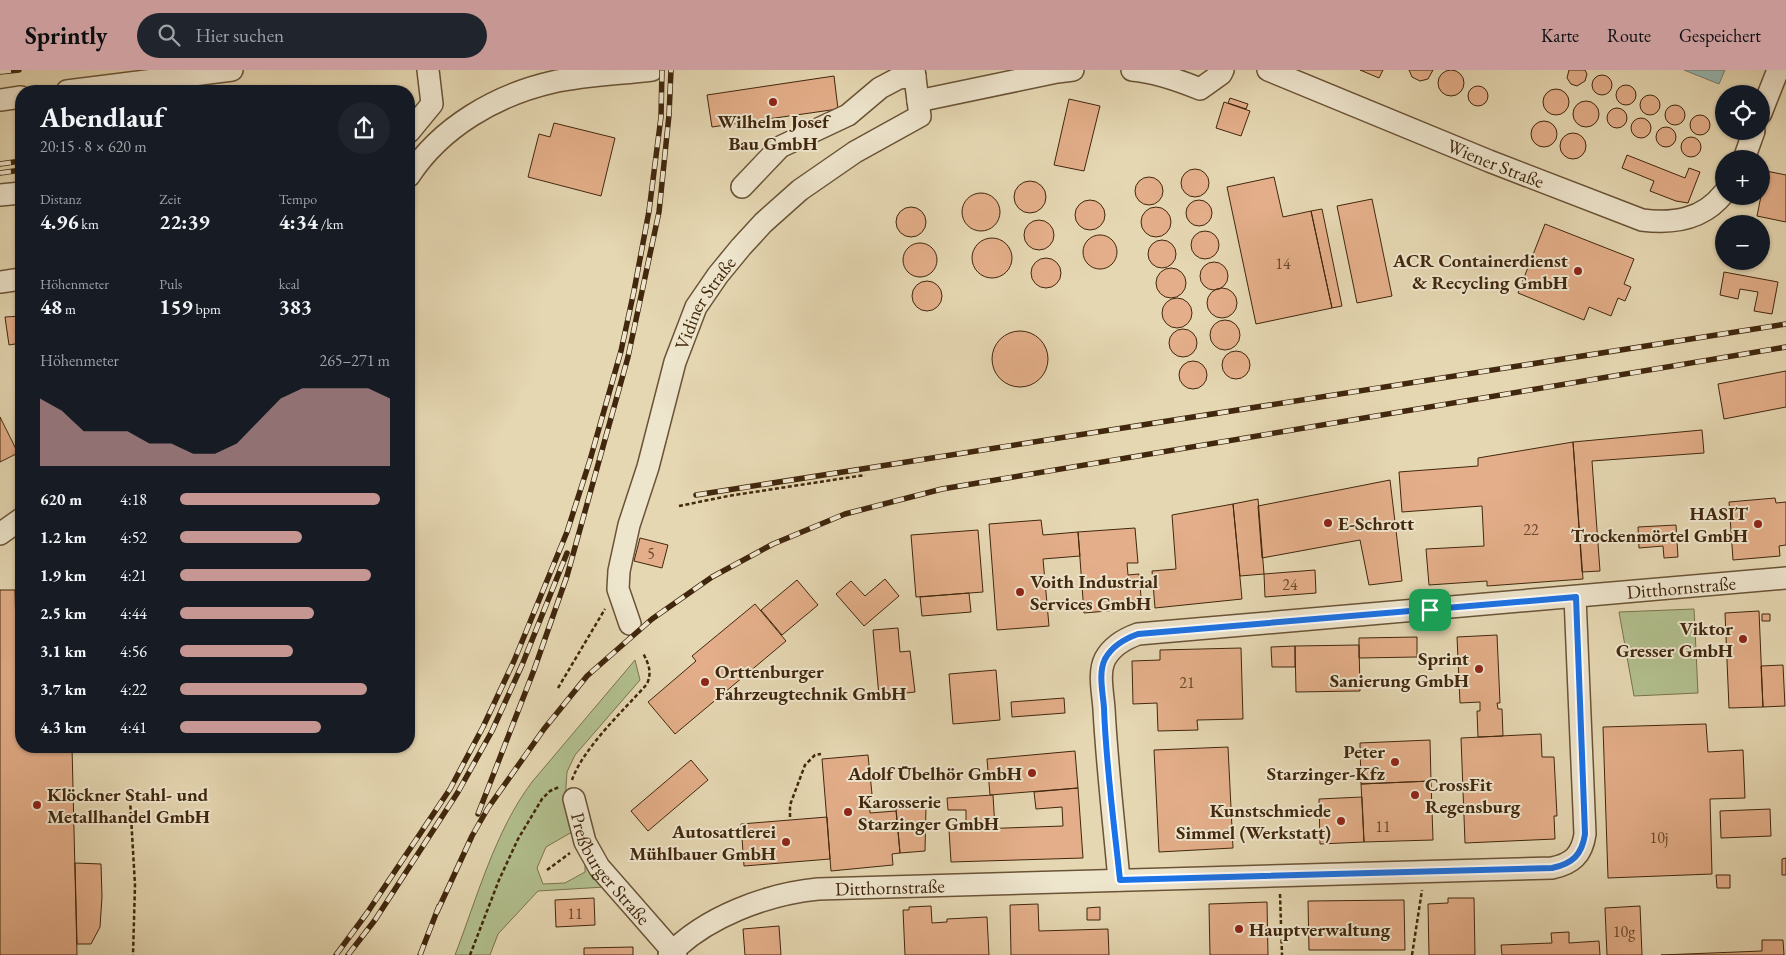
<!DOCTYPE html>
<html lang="de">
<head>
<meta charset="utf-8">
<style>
	body { margin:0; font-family:"EB Garamond",serif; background:#20242c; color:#f1f3f6; height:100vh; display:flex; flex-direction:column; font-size:19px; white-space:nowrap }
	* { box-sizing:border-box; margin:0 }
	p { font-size:16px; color:#9ea1a6 }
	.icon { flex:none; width:28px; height:28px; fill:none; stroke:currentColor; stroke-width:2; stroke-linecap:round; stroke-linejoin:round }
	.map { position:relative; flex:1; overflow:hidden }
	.details { position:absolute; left:15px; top:15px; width:400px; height:668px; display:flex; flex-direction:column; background:#171b24; border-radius:20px; box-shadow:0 1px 4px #0004 }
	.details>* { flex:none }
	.fabs { position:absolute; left:1715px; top:15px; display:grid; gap:10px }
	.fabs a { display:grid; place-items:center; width:55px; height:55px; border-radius:50%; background:#171b24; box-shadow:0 1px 4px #0004; font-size:25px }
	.pin { position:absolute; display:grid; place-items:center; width:42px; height:42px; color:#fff; margin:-21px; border-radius:10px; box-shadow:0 2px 8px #0006 }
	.round { display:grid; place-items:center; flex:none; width:52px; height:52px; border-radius:26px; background:#20242c }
	.headline { display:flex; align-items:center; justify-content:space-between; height:85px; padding:0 25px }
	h1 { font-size:28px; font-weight:700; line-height:38px }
	.figures { display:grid; grid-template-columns:repeat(3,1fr); gap:8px; height:85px; padding:5px 25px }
	.figures div { display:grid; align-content:center }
	.figures b { font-size:21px; font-weight:700 }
	.figures small { font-size:14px; font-weight:400 }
	.figures p { font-size:14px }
	.chart { height:140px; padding:10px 25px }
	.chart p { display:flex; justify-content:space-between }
	.chart svg { width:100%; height:90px; margin-top:5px; fill:#c59692; opacity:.7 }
	ul { padding:0 25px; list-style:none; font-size:16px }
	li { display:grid; grid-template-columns:80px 60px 1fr; align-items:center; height:38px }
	li i { height:12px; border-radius:6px; background:#c59692 }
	header { display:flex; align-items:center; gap:30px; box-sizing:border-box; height:70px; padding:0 25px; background:#c59692; color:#111 }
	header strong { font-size:24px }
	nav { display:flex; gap:28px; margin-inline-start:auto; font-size:18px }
	.search { width:350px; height:45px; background:#20242c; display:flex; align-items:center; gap:12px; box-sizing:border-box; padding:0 18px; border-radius:28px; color:#9ea1a6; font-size:19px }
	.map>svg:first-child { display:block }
	.green { fill:#b2bf8e; stroke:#7a734e }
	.water { fill:#97b8b3; stroke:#757e71 }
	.building { fill:#e3ae89; stroke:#41270d }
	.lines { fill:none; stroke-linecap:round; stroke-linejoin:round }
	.minor-casing { stroke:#6a5336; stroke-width:24 }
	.path { stroke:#41270d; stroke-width:2.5; stroke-dasharray:4 2.5; stroke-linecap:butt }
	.minor { stroke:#eee5cd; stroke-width:21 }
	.rail-casing { stroke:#41270d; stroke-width:5.5 }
	.rail { stroke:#eee5cd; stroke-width:4; stroke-dasharray:11; stroke-linecap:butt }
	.route-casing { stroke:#fff; stroke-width:10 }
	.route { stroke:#1a73e8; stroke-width:6 }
	.poi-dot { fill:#8f2418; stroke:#eee5cd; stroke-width:2 }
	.labels { text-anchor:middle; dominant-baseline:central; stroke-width:4; stroke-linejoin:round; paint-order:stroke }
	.number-label { font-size:16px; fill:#6a492c }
	.poi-label { font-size:19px; font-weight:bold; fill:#41270d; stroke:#eee5cd; text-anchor:end }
	.street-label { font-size:19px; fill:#41270d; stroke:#eee5cd }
</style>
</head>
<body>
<header>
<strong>Sprintly</strong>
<div class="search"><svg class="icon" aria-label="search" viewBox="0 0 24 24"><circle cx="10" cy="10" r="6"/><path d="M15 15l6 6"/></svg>Hier suchen</div>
<nav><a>Karte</a><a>Route</a><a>Gespeichert</a></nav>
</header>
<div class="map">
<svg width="1786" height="885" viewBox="0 0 1786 885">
	<rect width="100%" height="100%" fill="#e5d7b2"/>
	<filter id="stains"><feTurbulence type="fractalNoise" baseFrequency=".004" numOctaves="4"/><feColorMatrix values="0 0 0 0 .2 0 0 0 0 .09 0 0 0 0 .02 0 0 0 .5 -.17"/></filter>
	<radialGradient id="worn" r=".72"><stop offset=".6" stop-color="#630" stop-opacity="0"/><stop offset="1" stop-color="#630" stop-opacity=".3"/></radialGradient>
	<!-- green -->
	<path class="green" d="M1694 539 1698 623 1634 626 1619 542Z
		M635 590 640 610 575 685 567 702 565 732 572 762 546 777 537 798 543 814 565 813 585 802V792L605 817 538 821 498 864 490 885H455C477 828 495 761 532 712Z"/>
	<!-- water -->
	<path class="water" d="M1684 0H1725L1719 14Z"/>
	<!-- building -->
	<path class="building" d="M1360 0H1383L1379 8Z
		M1409 0H1433L1428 9 1420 11 1412 7Z
		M1569 0H1585L1587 4 1585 11 1577 16 1571 14 1567 8Z
		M1438 13a13 13 0 1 1 26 0a13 13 0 1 1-26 0Z
		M1592 15a10 10 0 1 1 20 0a10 10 0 1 1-20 0Z
		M834 6 838 39 712 57 707 25Z
		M1616 25a10 10 0 1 1 20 0a10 10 0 1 1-20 0Z
		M1468 26a10 10 0 1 1 20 0a10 10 0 1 1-20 0Z
		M1543 32a13 13 0 1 1 26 0a13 13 0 1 1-26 0Z
		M1640 35a10 10 0 1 1 20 0a10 10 0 1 1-20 0Z
		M1230 28 1248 34 1246 39 1228 33Z
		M1069 29 1100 36 1084 101 1054 95Z
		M1573 44a13 13 0 1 1 26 0a13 13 0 1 1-26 0Z
		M1224 32 1250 41 1241 66 1216 58Z
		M1665 45a10 10 0 1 1 20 0a10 10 0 1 1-20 0Z
		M1607 48a10 10 0 1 1 20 0a10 10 0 1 1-20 0Z
		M1690 55a10 10 0 1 1 20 0a10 10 0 1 1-20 0Z
		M1631 58a10 10 0 1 1 20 0a10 10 0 1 1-20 0Z
		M1531 64a13 13 0 1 1 26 0a13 13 0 1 1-26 0Z
		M554 53 615 68 601 126 528 107 539 64 550 67Z
		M1656 67a10 10 0 1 1 20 0a10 10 0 1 1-20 0Z
		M1560 76a13 13 0 1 1 26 0a13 13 0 1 1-26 0Z
		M1681 77a10 10 0 1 1 20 0a10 10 0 1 1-20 0Z
		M1627 85 1685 108 1689 98 1700 102 1688 133 1676 131 1650 121 1654 111 1622 98Z
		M1181 113a14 14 0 1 1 28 0a14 14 0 1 1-28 0Z
		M1766 101 1786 105V152L1757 146Z
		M1135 121a14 14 0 1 1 28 0a14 14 0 1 1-28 0Z
		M1274 107 1283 147 1311 141 1332 238 1256 254 1227 117Z
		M1014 127a16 16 0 1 1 32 0a16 16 0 1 1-32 0Z
		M962 142a19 19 0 1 1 38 0a19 19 0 1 1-38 0Z
		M1372 129 1392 226 1357 233 1337 136Z
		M1075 145a15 15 0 1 1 30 0a15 15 0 1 1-30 0Z
		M1186 143a13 13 0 1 1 26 0a13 13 0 1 1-26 0Z
		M896 152a15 15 0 1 1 30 0a15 15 0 1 1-30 0Z
		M1141 152a15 15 0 1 1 30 0a15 15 0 1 1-30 0Z
		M1322 139 1342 236 1332 238 1311 141Z
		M1024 165a15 15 0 1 1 30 0a15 15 0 1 1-30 0Z
		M1545 154 1634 189 1624 214 1631 217 1625 231 1618 228 1611 246 1589 237 1584 250 1518 223Z
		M1191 175a14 14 0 1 1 28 0a14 14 0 1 1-28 0Z
		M1083 182a17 17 0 1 1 34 0a17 17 0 1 1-34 0Z
		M972 188a20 20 0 1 1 40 0a20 20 0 1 1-40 0Z
		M1148 184a14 14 0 1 1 28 0a14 14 0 1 1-28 0Z
		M903 190a17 17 0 1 1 34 0a17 17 0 1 1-34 0Z
		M1031 203a15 15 0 1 1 30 0a15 15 0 1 1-30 0Z
		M1200 206a14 14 0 1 1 28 0a14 14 0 1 1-28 0Z
		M1156 213a15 15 0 1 1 30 0a15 15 0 1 1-30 0Z
		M1724 202 1778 212 1772 244 1754 241 1758 222 1740 219 1738 229 1720 225Z
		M912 226a15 15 0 1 1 30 0a15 15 0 1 1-30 0Z
		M1207 233a15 15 0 1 1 30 0a15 15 0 1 1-30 0Z
		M1162 243a15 15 0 1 1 30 0a15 15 0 1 1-30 0Z
		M21 246V273L9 275 5 247Z
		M1210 265a15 15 0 1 1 30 0a15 15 0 1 1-30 0Z
		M1169 273a14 14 0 1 1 28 0a14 14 0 1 1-28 0Z
		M992 289a28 28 0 1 1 56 0a28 28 0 1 1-56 0Z
		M1222 295a14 14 0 1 1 28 0a14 14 0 1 1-28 0Z
		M1179 305a14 14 0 1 1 28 0a14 14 0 1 1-28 0Z
		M1786 301V337L1724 349 1718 314Z
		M0 347 18 383 0 392Z
		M1702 360 1704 383 1592 391 1600 501 1582 502 1573 372Z
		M1573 372 1583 509 1487 516V511L1429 515 1426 479 1484 476 1482 436 1402 442 1399 402 1478 396V388Z
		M1390 410 1402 511 1369 515 1360 470 1262 488 1258 436Z
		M1775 428 1776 433 1786 432V475L1779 476 1780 486 1733 490 1729 432Z
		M1258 429 1264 504 1240 506 1233 434Z
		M1233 434 1242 529 1155 538 1152 501 1176 499 1172 445Z
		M1041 450 1043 465 1078 462 1080 486 1043 489 1049 556 997 560 989 454Z
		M1676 455 1678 487 1664 488 1663 476 1639 478 1638 457Z
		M1135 458 1138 493H1127L1128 505 1139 504 1142 538 1084 543 1078 462Z
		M978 460 983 522 916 527 911 465Z
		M640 468 668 475 662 498 634 491Z
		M1315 500 1316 523 1265 527 1264 504Z
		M885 509 899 526 864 556 836 524 851 511 865 526Z
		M797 510 818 535 782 565 761 540Z
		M0 520H15L16 561H21V676H72L77 885H0Z
		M969 523 971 542 922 546 920 527Z
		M755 534 786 571 675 664 648 632 696 591 692 586Z
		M1759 541 1763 637 1729 638 1725 543Z
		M1762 544H1770V551H1762Z
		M898 558 900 582 910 581 915 622 879 626 873 560Z
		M1497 565 1500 633H1497L1498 639H1502L1503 666 1478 667 1477 641H1480V632L1460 633 1457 567Z
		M1417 567V587L1359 588V568Z
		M1359 575 1360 621 1296 622 1295 576Z
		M1295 576V597H1272L1271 577Z
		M1241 578 1243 649 1197 650 1198 660 1158 661 1157 633 1133 634 1132 591 1160 590V580Z
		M1783 595 1785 636 1763 637 1761 596Z
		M996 600 1000 650 953 654 949 604Z
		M1064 628 1065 643 1012 647 1011 632Z
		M1706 654 1708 682 1743 680 1745 728 1710 729 1712 804 1608 808 1603 657Z
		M1541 664 1542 687H1554L1557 746H1554L1555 769 1465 773 1461 668Z
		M1430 670 1431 711 1361 714 1360 673Z
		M166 676H230L166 681Z
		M1228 677 1233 778 1159 782 1154 680Z
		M1075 681 1078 718 990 725 987 689Z
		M868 685 872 724 869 725 870 743 896 741 900 783 892 784 893 795 831 801 822 689Z
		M691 690 708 710 648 761 631 741Z
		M1431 711 1433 770 1364 772 1361 714Z
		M1078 718 1083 788 951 792 949 760 1063 756 1062 737 1036 739 1034 722Z
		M993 725 995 758 966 759V740H948L947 728Z
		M1362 727 1364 772 1320 774 1319 729Z
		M926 736 925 781 900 783 896 738Z
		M1770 739 1771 766 1721 768 1720 741Z
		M827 747 830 789 744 796 741 754Z
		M1786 788V805H1782V789Z
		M75 793 101 794 102 827 100 857 91 874H77Z
		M1716 805H1730V818H1717Z
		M594 828 595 855 556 857 555 830Z
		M1448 828H1474L1475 885H1429L1428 834 1448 833Z
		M1404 830 1405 880H1309L1308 831Z
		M1267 832 1268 885H1210L1209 834Z
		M1038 834 1039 861 1108 859 1109 885H1011L1010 835Z
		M931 836 932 853 947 852V849L987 847 989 885H905L903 840H909V837Z
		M1640 836 1642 885H1607L1605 838Z
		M1100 837V850H1087V838Z
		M779 856 781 885H745L743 859Z
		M1569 862V873L1599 871 1600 885H1502L1501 875 1552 873 1551 863Z
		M1762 870H1783L1784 885H1661L1762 881Z
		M633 877V885H584V878Z"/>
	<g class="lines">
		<!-- minor casing -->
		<g class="minor-casing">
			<g id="minor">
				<path d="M1132 0C1156 2 1178 10 1200 19L1221 4 1223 0"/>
				<path id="s1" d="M1268 0 1489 91 1642 150C1673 154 1703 150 1724 123"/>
				<path d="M67 21 232 0"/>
				<path d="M0 30 21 27"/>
				<path d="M918 31 1057 2 1073 0"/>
				<path d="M1761 43 1778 0"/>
				<path d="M409 62 432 34 428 0"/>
				<path d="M1744 89 1754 61"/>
				<path d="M409 106C441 57 496 25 553 12 585 5 619 4 652 0"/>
				<path d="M742 117 780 77 848 45 880 18 899 8 915 6"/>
				<path d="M0 125 21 123"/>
				<path d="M0 212 21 209"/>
				<path d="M0 464 21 449"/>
				<path id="s2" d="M630 554 618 519 619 501 629 455 648 397 675 292 696 237 718 205 741 177 763 153 800 120 855 82 920 46 914 0"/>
				<path id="s3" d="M574 729 585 772 599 797 676 885"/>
				<path id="s4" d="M1119 810C1114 753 1107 696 1104 639 1103 623 1098 603 1105 589 1112 576 1124 569 1138 564L1786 508"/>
				<path id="s5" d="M669 885C705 847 767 824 818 819L1552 798C1572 794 1582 785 1585 764L1575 527"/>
			</g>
		</g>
		<!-- path -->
		<path class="path" d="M679 436 728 426 865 405
			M558 618 605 539
			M572 710C583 678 624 640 647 614 652 602 649 595 643 583
			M130 729 135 815 133 885
			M790 747V735L805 695 815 685 821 684
			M547 800 570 783
			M1280 824 1282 885
			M470 885 499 810 518 769 542 729 550 721 559 717
			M1412 885 1422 820"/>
		<!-- minor -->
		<use href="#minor" class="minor"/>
		<!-- rail casing -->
		<g class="rail-casing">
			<path id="rail" d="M0 2 19 0
				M0 94 21 91
				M0 103 21 100
				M696 425 1786 254
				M478 744 534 600 567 506 628 287 659 142 669 45 671 0
				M437 842 472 766 488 738 544 659 587 606 652 549 712 507 773 474 845 444 942 419 1786 277
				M336 885 367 843 450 719 483 657 514 591 567 462 590 390 621 281 634 221 649 141 661 47 662 0
				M348 885 375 850 458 722 492 661 522 595 567 483
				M420 885 439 836"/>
		</g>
		<!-- rail -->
		<use href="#rail" class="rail"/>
	</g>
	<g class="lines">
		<!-- route casing -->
		<g class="route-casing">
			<path id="route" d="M1576 527 1585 764C1582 785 1572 794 1552 798L1120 810C1114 753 1106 696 1104 638 1103 623 1098 603 1105 589 1112 576 1124 569 1138 564Z"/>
		</g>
		<!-- route -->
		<use href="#route" class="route"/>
	</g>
	<!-- markers -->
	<g class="poi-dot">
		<circle cx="773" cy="32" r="5"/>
		<circle cx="1578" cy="201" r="5"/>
		<circle cx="1328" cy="453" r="5"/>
		<circle cx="1758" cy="454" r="5"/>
		<circle cx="1020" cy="522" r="5"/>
		<circle cx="1743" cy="569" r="5"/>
		<circle cx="1479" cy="599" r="5"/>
		<circle cx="705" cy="612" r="5"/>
		<circle cx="1395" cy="692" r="5"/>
		<circle cx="1032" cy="703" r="5"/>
		<circle cx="1415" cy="725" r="5"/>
		<circle cx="37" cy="735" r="5"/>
		<circle cx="848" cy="742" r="5"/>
		<circle cx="1341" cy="751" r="5"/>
		<circle cx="786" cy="772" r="5"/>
		<circle cx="1239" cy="859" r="5"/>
	</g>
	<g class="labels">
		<!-- number labels -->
		<g class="number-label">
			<text x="1283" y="193">14</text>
			<text x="1531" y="459">22</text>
			<text x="651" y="483">5</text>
			<text x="1290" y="514">24</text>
			<text x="1187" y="612">21</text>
			<text x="1383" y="756">11</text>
			<text x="1659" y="767">10j</text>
			<text x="575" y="843">11</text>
			<text x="1624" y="861">10g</text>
		</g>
		<!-- poi labels -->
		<g class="poi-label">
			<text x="773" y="51" text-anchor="middle">Wilhelm Josef<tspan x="773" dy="22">Bau GmbH</tspan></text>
			<text x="1568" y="190">ACR Containerdienst<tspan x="1568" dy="22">&amp; Recycling GmbH</tspan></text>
			<text x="1748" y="443">HASIT<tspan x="1748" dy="22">Trockenmörtel GmbH</tspan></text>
			<text x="1338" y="453" text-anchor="start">E-Schrott</text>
			<text x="1030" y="511" text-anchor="start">Voith Industrial<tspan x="1030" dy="22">Services GmbH</tspan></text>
			<text x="1733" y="558">Viktor<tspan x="1733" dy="22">Gresser GmbH</tspan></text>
			<text x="1469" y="588">Sprint<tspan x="1469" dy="22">Sanierung GmbH</tspan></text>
			<text x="715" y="601" text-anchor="start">Orttenburger<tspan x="715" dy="22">Fahrzeugtechnik GmbH</tspan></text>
			<text x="1385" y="681">Peter<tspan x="1385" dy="22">Starzinger-Kfz</tspan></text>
			<text x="1022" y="703">Adolf Übelhör GmbH</text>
			<text x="1425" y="714" text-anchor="start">CrossFit<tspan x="1425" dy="22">Regensburg</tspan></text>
			<text x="47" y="724" text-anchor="start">Klöckner Stahl- und<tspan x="47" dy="22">Metallhandel GmbH</tspan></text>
			<text x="858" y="731" text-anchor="start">Karosserie<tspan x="858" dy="22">Starzinger GmbH</tspan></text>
			<text x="1331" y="740">Kunstschmiede<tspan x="1331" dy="22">Simmel (Werkstatt)</tspan></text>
			<text x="776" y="761">Autosattlerei<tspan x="776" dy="22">Mühlbauer GmbH</tspan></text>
			<text x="1249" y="859" text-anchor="start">Hauptverwaltung</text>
		</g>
		<!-- street labels -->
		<g class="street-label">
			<text stroke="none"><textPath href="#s1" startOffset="246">Wiener Straße</textPath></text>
			<text stroke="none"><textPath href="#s2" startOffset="338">Vidiner Straße</textPath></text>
			<text stroke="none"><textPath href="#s4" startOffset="810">Ditthornstraße</textPath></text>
			<text stroke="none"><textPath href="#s3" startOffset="80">Preßburger Straße</textPath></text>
			<text stroke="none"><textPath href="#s5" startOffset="238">Ditthornstraße</textPath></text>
		</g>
	</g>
	<rect width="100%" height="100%" filter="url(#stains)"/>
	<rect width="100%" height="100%" fill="url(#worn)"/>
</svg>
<div class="fabs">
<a><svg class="icon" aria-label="locate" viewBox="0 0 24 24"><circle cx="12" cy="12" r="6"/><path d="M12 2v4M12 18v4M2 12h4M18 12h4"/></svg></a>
<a>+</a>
<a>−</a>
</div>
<div class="pin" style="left:1430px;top:540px;background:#1e9e55"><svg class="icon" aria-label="arrive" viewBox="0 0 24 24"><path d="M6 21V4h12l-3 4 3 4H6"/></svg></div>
<section class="details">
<div class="headline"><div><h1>Abendlauf</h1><p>20:15 · 8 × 620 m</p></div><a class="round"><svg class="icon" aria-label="share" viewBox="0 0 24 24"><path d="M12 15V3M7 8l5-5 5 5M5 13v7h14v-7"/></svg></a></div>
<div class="figures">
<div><p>Distanz</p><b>4.96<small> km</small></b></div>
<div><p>Zeit</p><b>22:39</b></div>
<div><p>Tempo</p><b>4:34<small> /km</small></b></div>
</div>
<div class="figures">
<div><p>Höhenmeter</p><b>48<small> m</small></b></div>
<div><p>Puls</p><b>159<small> bpm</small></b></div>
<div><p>kcal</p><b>383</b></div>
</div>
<div class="chart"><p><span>Höhenmeter</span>265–271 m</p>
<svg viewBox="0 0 160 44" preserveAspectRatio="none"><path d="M0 44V11L10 17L20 27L30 27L40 27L50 33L60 33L70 38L80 38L90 33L100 22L110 11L120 6L130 6L140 6L150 6L160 11V44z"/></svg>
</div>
<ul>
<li><b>620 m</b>4:18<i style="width:95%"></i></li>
<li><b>1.2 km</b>4:52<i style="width:58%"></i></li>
<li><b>1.9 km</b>4:21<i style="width:91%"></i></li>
<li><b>2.5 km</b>4:44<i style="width:64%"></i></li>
<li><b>3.1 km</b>4:56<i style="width:54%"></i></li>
<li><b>3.7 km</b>4:22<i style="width:89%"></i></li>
<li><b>4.3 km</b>4:41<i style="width:67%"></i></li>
</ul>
</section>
</div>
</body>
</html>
